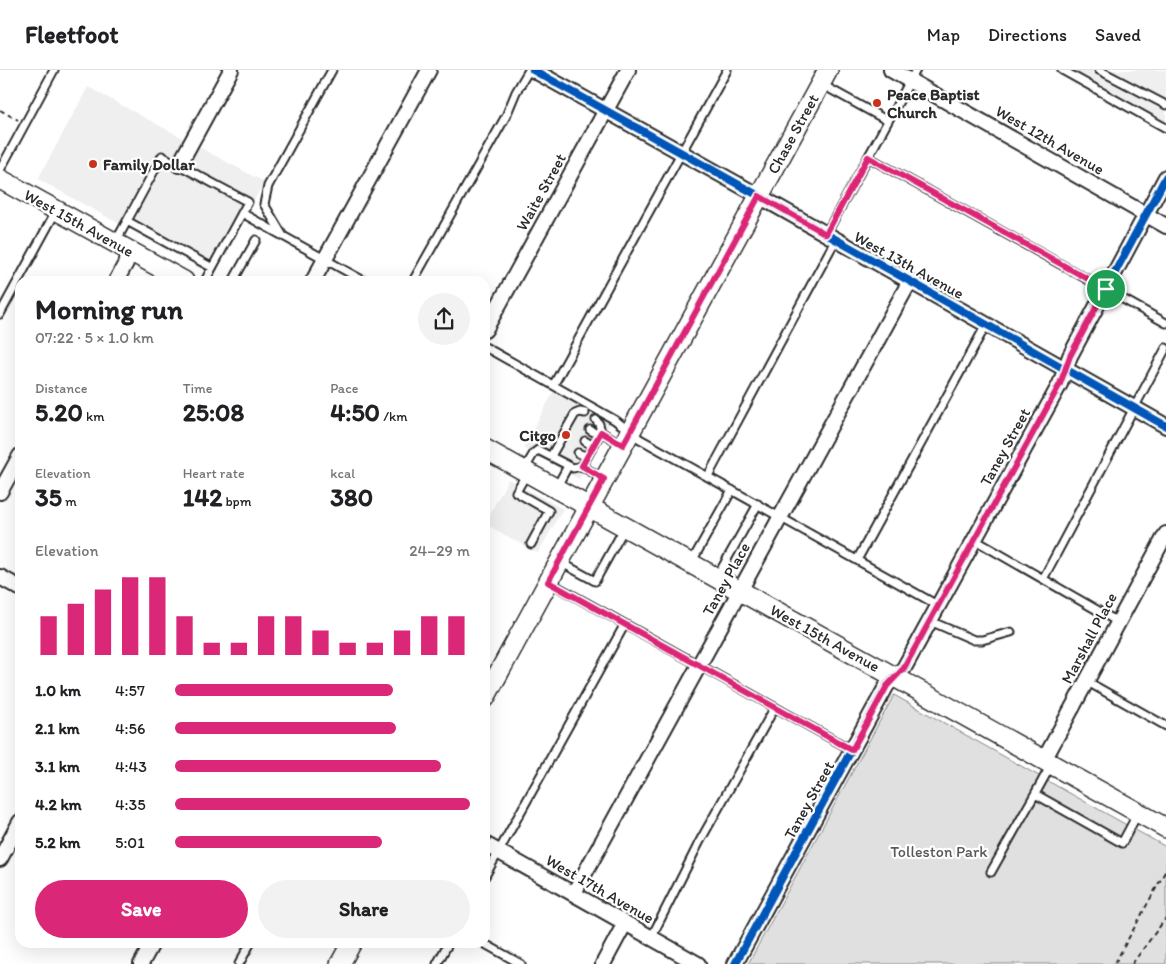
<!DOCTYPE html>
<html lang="en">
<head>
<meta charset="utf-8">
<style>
	body { margin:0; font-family:Itim,sans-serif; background:#f2f2f2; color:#202124; height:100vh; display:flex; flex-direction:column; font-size:19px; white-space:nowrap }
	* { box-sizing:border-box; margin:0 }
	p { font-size:16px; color:#757577 }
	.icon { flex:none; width:28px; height:28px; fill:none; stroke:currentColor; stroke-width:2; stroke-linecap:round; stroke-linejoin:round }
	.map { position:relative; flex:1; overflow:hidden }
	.side { position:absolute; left:15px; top:206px; width:475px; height:672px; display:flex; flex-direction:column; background:#fff; border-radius:15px; box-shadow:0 5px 20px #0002 }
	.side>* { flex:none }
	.pin { position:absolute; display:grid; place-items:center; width:42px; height:42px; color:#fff; margin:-21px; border:2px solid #fff; border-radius:50%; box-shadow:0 1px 5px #0007 }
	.round { display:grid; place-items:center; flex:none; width:52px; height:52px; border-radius:26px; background:#f2f2f2 }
	.headline { display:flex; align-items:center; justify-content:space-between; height:85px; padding:0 20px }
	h1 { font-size:28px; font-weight:700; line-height:38px }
	.figures { display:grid; grid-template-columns:repeat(3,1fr); gap:8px; height:85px; padding:5px 20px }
	.figures div { display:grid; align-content:center }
	.figures b { font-size:25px; font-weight:700 }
	.figures small { font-size:14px; font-weight:400 }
	.figures p { font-size:14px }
	.chart { height:140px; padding:10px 20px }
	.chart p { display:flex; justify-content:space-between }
	.chart svg { width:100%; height:90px; margin-top:5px; stroke:#db2777; stroke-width:6 }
	.primary-button { display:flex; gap:10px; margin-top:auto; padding:10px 20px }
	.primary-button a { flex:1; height:58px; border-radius:30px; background:#db2777; color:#fff; font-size:20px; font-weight:700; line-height:58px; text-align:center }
	.primary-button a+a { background:#f2f2f2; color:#202124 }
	ul { padding:0 20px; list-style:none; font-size:16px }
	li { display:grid; grid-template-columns:80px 60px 1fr; align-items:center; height:38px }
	li i { height:12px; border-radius:6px; background:#db2777 }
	header { display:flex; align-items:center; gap:30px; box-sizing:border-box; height:70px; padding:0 25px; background:#fff; border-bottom:1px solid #e0e0e0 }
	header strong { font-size:24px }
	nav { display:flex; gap:28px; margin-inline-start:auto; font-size:18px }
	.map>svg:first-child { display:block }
	.built { fill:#efefef }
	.green { fill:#e0e0e0; stroke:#868686 }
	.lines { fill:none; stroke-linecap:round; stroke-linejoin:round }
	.lane-casing { stroke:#2b2b2b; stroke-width:11 }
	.street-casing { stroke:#2b2b2b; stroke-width:18 }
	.secondary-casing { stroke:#2b2b2b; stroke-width:22 }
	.path { stroke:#2b2b2b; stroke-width:2; stroke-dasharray:5 4; stroke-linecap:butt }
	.lane { stroke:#fff; stroke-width:7 }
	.street { stroke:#fff; stroke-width:14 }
	.secondary { stroke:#fff; stroke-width:19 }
	.cycleway-casing { stroke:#fff; stroke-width:11 }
	.cycleway { stroke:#0057b8; stroke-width:8 }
	.route-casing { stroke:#fff; stroke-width:10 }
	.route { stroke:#db2777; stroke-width:6 }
	.poi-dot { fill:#c8321e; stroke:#fff; stroke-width:2 }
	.labels { text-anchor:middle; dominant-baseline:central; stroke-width:4.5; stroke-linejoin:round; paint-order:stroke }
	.poi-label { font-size:16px; font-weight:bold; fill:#2b2b2b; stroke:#fff; text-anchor:start }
	.street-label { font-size:16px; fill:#2b2b2b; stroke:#fff }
	.park-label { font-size:16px; fill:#585858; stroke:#fff }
</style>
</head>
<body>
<header>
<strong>Fleetfoot</strong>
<nav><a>Map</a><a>Directions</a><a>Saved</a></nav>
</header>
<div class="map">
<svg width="1166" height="894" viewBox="0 0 1166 894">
	<rect width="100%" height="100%" fill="#fff"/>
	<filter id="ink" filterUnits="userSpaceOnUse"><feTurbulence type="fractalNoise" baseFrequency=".02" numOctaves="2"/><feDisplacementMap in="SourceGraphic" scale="10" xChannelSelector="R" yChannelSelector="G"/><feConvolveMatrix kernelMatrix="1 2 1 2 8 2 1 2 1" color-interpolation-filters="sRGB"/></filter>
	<g filter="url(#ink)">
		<!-- built -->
		<path class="built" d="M1073 0H1166V52Z
			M88 17 264 112 214 206 38 109Z
			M554 321 610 353 579 409 523 378Z
			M508 409 563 439 538 483 485 454Z"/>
		<!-- green -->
		<path class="green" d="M894 625 1166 777V894H748Z"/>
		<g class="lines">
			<!-- lane casing -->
			<g class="lane-casing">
				<path id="lane" d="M332 0 268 116 264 134 283 166 364 211
					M1062 0 1166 58
					M1099 0 1166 35
					M821 14 888 51
					M868 87 1166 253
					M0 100 54 0
					M242 143 283 166
					M826 164 916 0
					M115 173 127 151
					M205 211 248 132 162 86 127 151 211 197
					M233 211 256 170
					M413 211 506 46 516 22 529 0
					M0 244 56 141
					M485 277 615 350 640 369 939 536
					M554 314 727 0
					M596 350 599 354 601 362 623 375
					M590 360 599 365
					M585 371 593 376
					M578 383 587 387
					M551 386 575 344 580 342 585 343
					M582 396 603 409
					M524 400 534 383 538 380 573 398 582 396 601 362
					M527 403 516 422 549 441 531 474
					M708 406 836 169
					M556 418 568 396
					M975 470 1118 552
					M857 490 986 255
					M560 492 595 511 625 457
					M691 493 732 420
					M717 507 758 434
					M1043 509 1166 278
					M549 512 852 680
					M930 551 974 570H982L1011 562
					M1086 611 1166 656
					M1051 695 1035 724 1122 773 1138 743
					M991 802 1035 724
					M485 806 625 554
					M651 868 700 771 775 637
					M485 874 521 894
					M239 894 250 874
					M437 894 448 874"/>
			</g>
			<!-- street casing -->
			<g class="street-casing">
				<path id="street" d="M533 0 759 126 1166 356
					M891 0 1166 156
					M179 95 231 0
					M116 211 132 182
					M313 211 429 0
					M485 260 628 0
					M0 422 20 386
					M0 507 20 518
					M1044 690 1166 464
					M485 774 698 894
					M0 789 20 752
					M574 823 910 211
					M141 894 152 874
					M603 894 625 853
					M735 894 887 615 904 598 1060 314 1070 286 1166 107"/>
			</g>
			<!-- secondary casing -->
			<g class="secondary-casing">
				<path id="secondary" d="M0 109 184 211
					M485 379 1166 758
					M485 628 828 0
					M340 894 351 874"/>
			</g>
			<!-- path -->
			<path class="path" d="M0 40 18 50
				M1115 893 1166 800
				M1132 894 1166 848"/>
			<!-- lane -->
			<use href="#lane" class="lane"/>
			<!-- street -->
			<use href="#street" class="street"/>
			<!-- secondary -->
			<use href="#secondary" class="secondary"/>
			<!-- cycleway casing -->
			<g class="cycleway-casing">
				<path id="cycleway" d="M533 0 759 126 1166 356
					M735 894 887 615 904 598 1060 314 1070 286 1166 107"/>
			</g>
			<!-- cycleway -->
			<use href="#cycleway" class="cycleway"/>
		</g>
	</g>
	<g class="lines" filter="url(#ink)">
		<!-- route casing -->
		<g class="route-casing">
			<path id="route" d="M868 87 1106 219 1070 286 1060 314 904 598 887 616 852 680 548 512 604 409 582 396 601 362 623 375 759 126 826 164Z"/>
		</g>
		<!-- route -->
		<use href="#route" class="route"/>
	</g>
	<!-- markers -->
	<g class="poi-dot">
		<circle cx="877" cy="33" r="5"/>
		<circle cx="93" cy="94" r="5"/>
		<circle cx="566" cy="365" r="5"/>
	</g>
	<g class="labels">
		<!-- poi labels -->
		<g class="poi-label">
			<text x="887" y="24">Peace Baptist<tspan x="887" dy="18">Church</tspan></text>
			<text x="103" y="94">Family Dollar</text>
			<text x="556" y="365" text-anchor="end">Citgo</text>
		</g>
		<!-- street labels -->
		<g class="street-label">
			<text transform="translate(793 64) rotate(-61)">Chase Street</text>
			<text transform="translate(1050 70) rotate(30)">West 12th Avenue</text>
			<text transform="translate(541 122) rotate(-61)">Waite Street</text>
			<text transform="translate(79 153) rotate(29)">West 15th Avenue</text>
			<text transform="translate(909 195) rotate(29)">West 13th Avenue</text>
			<text transform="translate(1005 377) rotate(-61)">Taney Street</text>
			<text transform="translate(726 509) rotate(-61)">Taney Place</text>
			<text transform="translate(825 568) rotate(29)">West 15th Avenue</text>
			<text transform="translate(1089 568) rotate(-62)">Marshall Place</text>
			<text transform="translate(809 730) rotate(-61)">Taney Street</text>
			<text transform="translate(600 819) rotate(30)">West 17th Avenue</text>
		</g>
		<!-- park labels -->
		<g class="park-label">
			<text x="939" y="781">Tolleston Park</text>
		</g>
	</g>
</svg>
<div class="pin" style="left:1106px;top:219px;background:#1e9e55"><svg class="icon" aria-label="arrive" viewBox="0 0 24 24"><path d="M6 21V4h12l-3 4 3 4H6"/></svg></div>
<section class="side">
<div class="headline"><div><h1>Morning run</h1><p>07:22 · 5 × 1.0 km</p></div><a class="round"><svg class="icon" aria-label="share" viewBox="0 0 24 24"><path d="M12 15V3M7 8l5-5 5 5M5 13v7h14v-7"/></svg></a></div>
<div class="figures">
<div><p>Distance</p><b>5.20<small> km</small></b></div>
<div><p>Time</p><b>25:08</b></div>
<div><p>Pace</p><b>4:50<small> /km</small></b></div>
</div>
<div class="figures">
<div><p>Elevation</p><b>35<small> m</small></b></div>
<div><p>Heart rate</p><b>142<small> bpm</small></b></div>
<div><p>kcal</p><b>380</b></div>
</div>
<div class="chart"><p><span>Elevation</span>24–29 m</p>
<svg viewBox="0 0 160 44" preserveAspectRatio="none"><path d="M5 44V25M15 44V19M25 44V12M35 44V6M45 44V6M55 44V25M65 44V38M75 44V38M85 44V25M95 44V25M105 44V32M115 44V38M125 44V38M135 44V32M145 44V25M155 44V25"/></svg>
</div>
<ul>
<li><b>1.0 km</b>4:57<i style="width:74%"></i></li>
<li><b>2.1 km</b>4:56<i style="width:75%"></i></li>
<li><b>3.1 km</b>4:43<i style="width:90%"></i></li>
<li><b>4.2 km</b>4:35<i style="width:100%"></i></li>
<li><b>5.2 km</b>5:01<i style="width:70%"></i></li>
</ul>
<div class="primary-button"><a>Save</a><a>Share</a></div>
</section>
</div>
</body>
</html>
